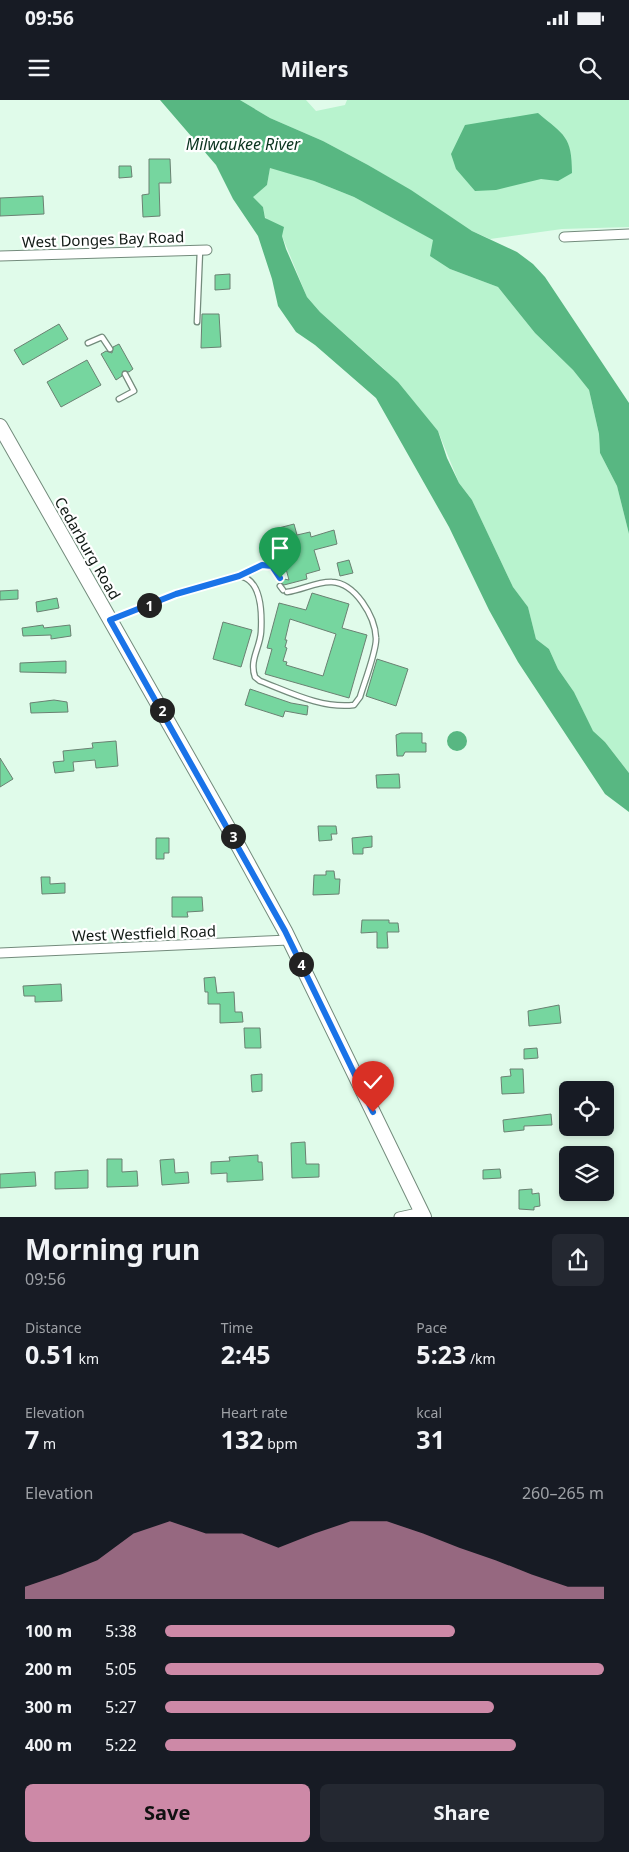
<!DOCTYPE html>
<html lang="en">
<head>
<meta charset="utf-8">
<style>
	body { margin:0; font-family:"Noto Sans",sans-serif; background:#242831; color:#f1f3f6; height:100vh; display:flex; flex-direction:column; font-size:19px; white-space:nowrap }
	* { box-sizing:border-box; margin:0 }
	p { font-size:16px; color:#9ea1a6 }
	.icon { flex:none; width:28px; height:28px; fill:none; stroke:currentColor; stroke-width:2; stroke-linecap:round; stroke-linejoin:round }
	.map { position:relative; height:1117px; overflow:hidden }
	.details { display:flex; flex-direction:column; background:#171b24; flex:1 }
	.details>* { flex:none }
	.tools { position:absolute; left:559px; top:981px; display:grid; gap:10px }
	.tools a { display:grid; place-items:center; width:55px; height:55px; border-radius:8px; background:#171b24; box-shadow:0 2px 8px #0003; font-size:25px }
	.pin { position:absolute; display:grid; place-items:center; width:42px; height:42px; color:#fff; margin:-51px -21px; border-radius:50% 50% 50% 0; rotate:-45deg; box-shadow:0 0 5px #0007 }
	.pin .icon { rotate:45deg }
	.km { position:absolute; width:25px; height:25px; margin:-12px; border-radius:50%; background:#222; color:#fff; font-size:14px; line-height:25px; text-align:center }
	.round { display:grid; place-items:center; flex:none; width:52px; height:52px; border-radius:8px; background:#242831 }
	.overview { display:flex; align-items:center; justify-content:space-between; height:85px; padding:0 25px }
	h1 { font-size:28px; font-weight:700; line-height:38px }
	.figures { display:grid; grid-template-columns:repeat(3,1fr); gap:8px; height:85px; padding:5px 25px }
	.figures div { display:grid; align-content:center }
	.figures b { font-size:25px; font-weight:700 }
	.figures small { font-size:14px; font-weight:400 }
	.figures p { font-size:14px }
	.chart { height:140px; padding:10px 25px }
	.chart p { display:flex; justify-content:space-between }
	.chart svg { width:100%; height:90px; margin-top:5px; fill:#cd89a7; opacity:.7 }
	.primary-button { display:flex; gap:10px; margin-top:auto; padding:10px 25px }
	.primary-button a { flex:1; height:58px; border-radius:8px; background:#cd89a7; color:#111; font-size:20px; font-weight:700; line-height:58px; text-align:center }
	.primary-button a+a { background:#242831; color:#f1f3f6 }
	ul { padding:0 25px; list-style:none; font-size:16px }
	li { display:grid; grid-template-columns:80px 60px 1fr; align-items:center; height:38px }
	li i { height:12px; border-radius:6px; background:#cd89a7 }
	.status { display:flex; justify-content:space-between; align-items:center; height:35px; padding:0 25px; background:#171b24; direction:ltr }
	.status svg { height:14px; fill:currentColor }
	header { display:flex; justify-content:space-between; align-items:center; height:65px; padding:0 25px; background:#171b24; font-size:22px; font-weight:700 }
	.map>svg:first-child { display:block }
	.green { fill:#b8f3ce }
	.water { fill:#58b782 }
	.building { fill:#76d69f; stroke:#6a8172; fill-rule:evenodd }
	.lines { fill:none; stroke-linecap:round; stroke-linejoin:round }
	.lane-casing { stroke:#738b7c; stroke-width:7 }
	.street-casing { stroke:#738b7c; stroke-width:11 }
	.primary-casing { stroke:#738b7c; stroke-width:16 }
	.lane { stroke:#fff; stroke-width:4.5 }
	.street { stroke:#fff; stroke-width:9 }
	.primary { stroke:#fff; stroke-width:14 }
	.route-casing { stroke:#fff; stroke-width:10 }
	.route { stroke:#1a73e8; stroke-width:6 }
	.labels { text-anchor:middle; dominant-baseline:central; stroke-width:4.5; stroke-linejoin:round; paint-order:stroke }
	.street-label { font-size:15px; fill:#101914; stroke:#fff }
	.water-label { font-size:16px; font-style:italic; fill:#0a341f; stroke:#fff }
</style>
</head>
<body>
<div class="status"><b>09:56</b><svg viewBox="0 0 49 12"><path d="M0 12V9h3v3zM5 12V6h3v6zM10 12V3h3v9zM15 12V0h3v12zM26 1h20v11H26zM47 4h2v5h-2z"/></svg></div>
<header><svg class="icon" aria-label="menu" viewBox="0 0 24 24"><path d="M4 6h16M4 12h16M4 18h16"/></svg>Milers<svg class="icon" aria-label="search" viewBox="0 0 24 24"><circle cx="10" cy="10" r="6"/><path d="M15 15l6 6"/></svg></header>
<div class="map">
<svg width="629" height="1117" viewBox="0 0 629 1117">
	<rect width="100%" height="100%" fill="#e0fbea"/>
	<!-- green -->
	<path class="green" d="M240 0H306L316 11 345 5 347 0H629V127L562 129 490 139 472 131 408 89 368 65 323 41 270 18Z
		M270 67 314 81 354 97 434 140 450 169 498 187 535 233 573 270 589 290 599 334 600 353 617 386 629 434V673L605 642 593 632 574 592 558 569 549 549 536 539 528 507 513 487 472 400 459 383 438 331 384 269 320 212 307 197 282 136 265 117 263 107 252 97 267 85Z"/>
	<!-- water -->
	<path class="water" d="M160 0H240L270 18 323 41 368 65 411 90 472 131 517 152 533 164 545 177 629 303V434L617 386 600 353 599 334 589 290 573 270 535 233 498 187 450 169 430 156 433 140 354 97 314 81 270 68 267 85 253 97 263 107 265 118 284 127 282 136 286 149 307 197 320 212 398 282 438 331 447 358 459 383 472 400 513 487 528 507 536 539 549 549 558 569 574 592 593 631 605 642 629 673V712L605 694 518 562 489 510 449 427 376 298 315 245 296 232 278 206 272 179 258 136 233 99 216 65Z
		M538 13C564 35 572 36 572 73L558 81 541 79 496 90 475 91 456 69 451 54 465 25Z
		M447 641a10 10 0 1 1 20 0a10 10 0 1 1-20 0Z"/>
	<!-- building -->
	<path class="building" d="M149 59H170L171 83H159L160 116 143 117 142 95 149 94Z
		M119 66H131L132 77 119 78Z
		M43 96 44 114 0 116V98Z
		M230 174V189L215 190V175Z
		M202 214H219L221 247 201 248Z
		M59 224 68 239 23 265 14 250Z
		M119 244 133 269 129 272 123 271 122 276 116 280 101 254 106 251 112 253 113 247Z
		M87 260 101 285 61 307 47 282Z
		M294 424 297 435 310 432 311 437 334 430 337 444 314 450 320 470 306 474 307 479 284 485 280 482 284 479 289 480 283 458 279 459 271 430Z
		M349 460 353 473 340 476 337 463Z
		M18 490V499L0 500V491Z
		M312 493 349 504 342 528 367 535 349 598 265 574 272 549 267 548 279 503 306 510ZM290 519 336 534 323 576 286 565 287 562 283 561 287 548 285 547 287 540H285Z
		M57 498 59 508 37 512 36 502Z
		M223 522 252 530 241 567 213 559Z
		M43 525 44 528 70 525 71 536 51 539V535L23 536 22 528Z
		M377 559 408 569 396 606 366 596Z
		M66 561V573L20 572V563Z
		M250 589 291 603 308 606 307 615 285 611 283 617 245 605Z
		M54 600 67 602 68 612 31 613 30 603Z
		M401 633H422V643H426V652H405L403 656H397L396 635Z
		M116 641 118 666 96 668 95 660 73 662 74 671 55 673 53 662 64 661 63 651 93 648 92 643Z
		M0 658 13 679 0 687Z
		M399 674 400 688H377L376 675Z
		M318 726H336L337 734H331L332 740 319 741Z
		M372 736V747L363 748V754H353L352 738Z
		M156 738H169V753H164V759H156Z
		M326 771H334L335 779H340L339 794 313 795 314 775H326Z
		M41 777H50V784L65 783V793L42 794Z
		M172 797H202L203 811 187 812 188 817H172Z
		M362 820H389V823H398L399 832H387L388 848H377V832L361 833Z
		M215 877 217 893 234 892 235 912H242L243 922 220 923V904H208V892H205L204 878Z
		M61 884 62 901 35 902V896H24L23 886Z
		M559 905 561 923 529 926 528 911Z
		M244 928H260L261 948H245Z
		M537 948 538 958 524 959V949Z
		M510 969H523L524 993 502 994 501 977 511 976Z
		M262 974V991L252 992 251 975Z
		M551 1014 552 1025 524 1026V1030L504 1032 503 1020Z
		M305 1042 306 1064H319V1077L292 1078 291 1043Z
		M258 1055V1062H262L263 1080 227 1082V1073L211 1074V1062L230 1061 229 1057Z
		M107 1059H122V1072L137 1071 138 1086 107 1087Z
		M174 1059 175 1073 188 1072 189 1083 162 1085 160 1060Z
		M500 1069 501 1078 483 1079V1070Z
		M88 1070V1088L55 1089V1072Z
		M35 1072 36 1086 0 1088V1074Z
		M532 1089V1094L539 1093 540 1106 534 1107V1110L519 1109V1090Z"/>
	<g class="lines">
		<!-- lane casing -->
		<g class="lane-casing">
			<path id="lane" d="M197 222 200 150
				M88 243 102 237 110 249
				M119 299 134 291 125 274
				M280 478 272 466 262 465 239 476C262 479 262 514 261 532 260 548 249 560 255 577L260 581C289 592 322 609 354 605L360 597C364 583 377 550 376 538 375 516 355 483 332 482 318 481 302 490 287 492
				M280 486 283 490
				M112 520 176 494 239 476"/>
		</g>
		<!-- street casing -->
		<g class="street-casing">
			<path id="street" d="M564 137 629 134
				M0 156 207 150
				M0 853 289 840
				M399 1117 422 1112"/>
		</g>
		<!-- primary casing -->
		<g class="primary-casing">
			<path id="primary" d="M0 326 234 738 285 831 424 1117"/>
		</g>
		<!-- lane -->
		<use href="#lane" class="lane"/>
		<!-- street -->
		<use href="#street" class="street"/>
		<!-- primary -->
		<use href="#primary" class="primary"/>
	</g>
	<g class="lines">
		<!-- route casing -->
		<g class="route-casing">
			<path id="route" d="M280 478 272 466 262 465 239 476 176 494 110 520 285 831 373 1012"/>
		</g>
		<!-- route -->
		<use href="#route" class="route"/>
	</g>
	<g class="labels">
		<!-- street labels -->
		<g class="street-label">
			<text transform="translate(103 139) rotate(-2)">West Donges Bay Road</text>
			<text transform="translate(88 448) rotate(60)">Cedarburg Road</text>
			<text transform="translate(144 833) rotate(-2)">West Westfield Road</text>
		</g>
		<!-- water labels -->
		<g class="water-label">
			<text x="243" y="44">Milwaukee River</text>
		</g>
	</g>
</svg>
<div class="tools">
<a><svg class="icon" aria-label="locate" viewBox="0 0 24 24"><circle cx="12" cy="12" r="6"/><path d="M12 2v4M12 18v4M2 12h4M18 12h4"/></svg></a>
<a><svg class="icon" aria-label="layers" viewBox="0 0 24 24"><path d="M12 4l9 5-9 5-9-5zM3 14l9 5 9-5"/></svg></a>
</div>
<div class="pin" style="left:280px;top:478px;background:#1e9e55"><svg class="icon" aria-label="arrive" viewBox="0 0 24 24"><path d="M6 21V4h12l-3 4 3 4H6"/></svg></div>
<div class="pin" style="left:373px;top:1012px;background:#d93025"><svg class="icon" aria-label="check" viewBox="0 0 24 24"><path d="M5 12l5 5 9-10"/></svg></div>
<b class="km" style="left:149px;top:505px">1</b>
<b class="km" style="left:162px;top:610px">2</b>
<b class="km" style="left:233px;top:736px">3</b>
<b class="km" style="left:301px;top:864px">4</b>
</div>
<section class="details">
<div class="overview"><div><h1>Morning run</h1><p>09:56</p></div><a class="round"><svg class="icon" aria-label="share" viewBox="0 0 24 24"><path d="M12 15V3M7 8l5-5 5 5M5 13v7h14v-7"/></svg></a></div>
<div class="figures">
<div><p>Distance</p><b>0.51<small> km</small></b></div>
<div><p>Time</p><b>2:45</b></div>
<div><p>Pace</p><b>5:23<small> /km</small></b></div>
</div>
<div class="figures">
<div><p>Elevation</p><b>7<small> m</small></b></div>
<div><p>Heart rate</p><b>132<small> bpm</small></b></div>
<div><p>kcal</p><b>31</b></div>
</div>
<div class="chart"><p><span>Elevation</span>260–265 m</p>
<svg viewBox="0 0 160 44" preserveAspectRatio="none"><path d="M0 44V38L10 32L20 25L30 12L40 6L50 12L60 12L70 19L80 12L90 6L100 6L110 12L120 19L130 25L140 32L150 38L160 38V44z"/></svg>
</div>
<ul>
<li><b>100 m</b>5:38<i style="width:66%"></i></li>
<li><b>200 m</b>5:05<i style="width:100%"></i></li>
<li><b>300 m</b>5:27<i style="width:75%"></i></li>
<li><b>400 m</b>5:22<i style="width:80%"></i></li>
</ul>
<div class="primary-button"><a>Save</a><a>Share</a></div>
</section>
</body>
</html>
